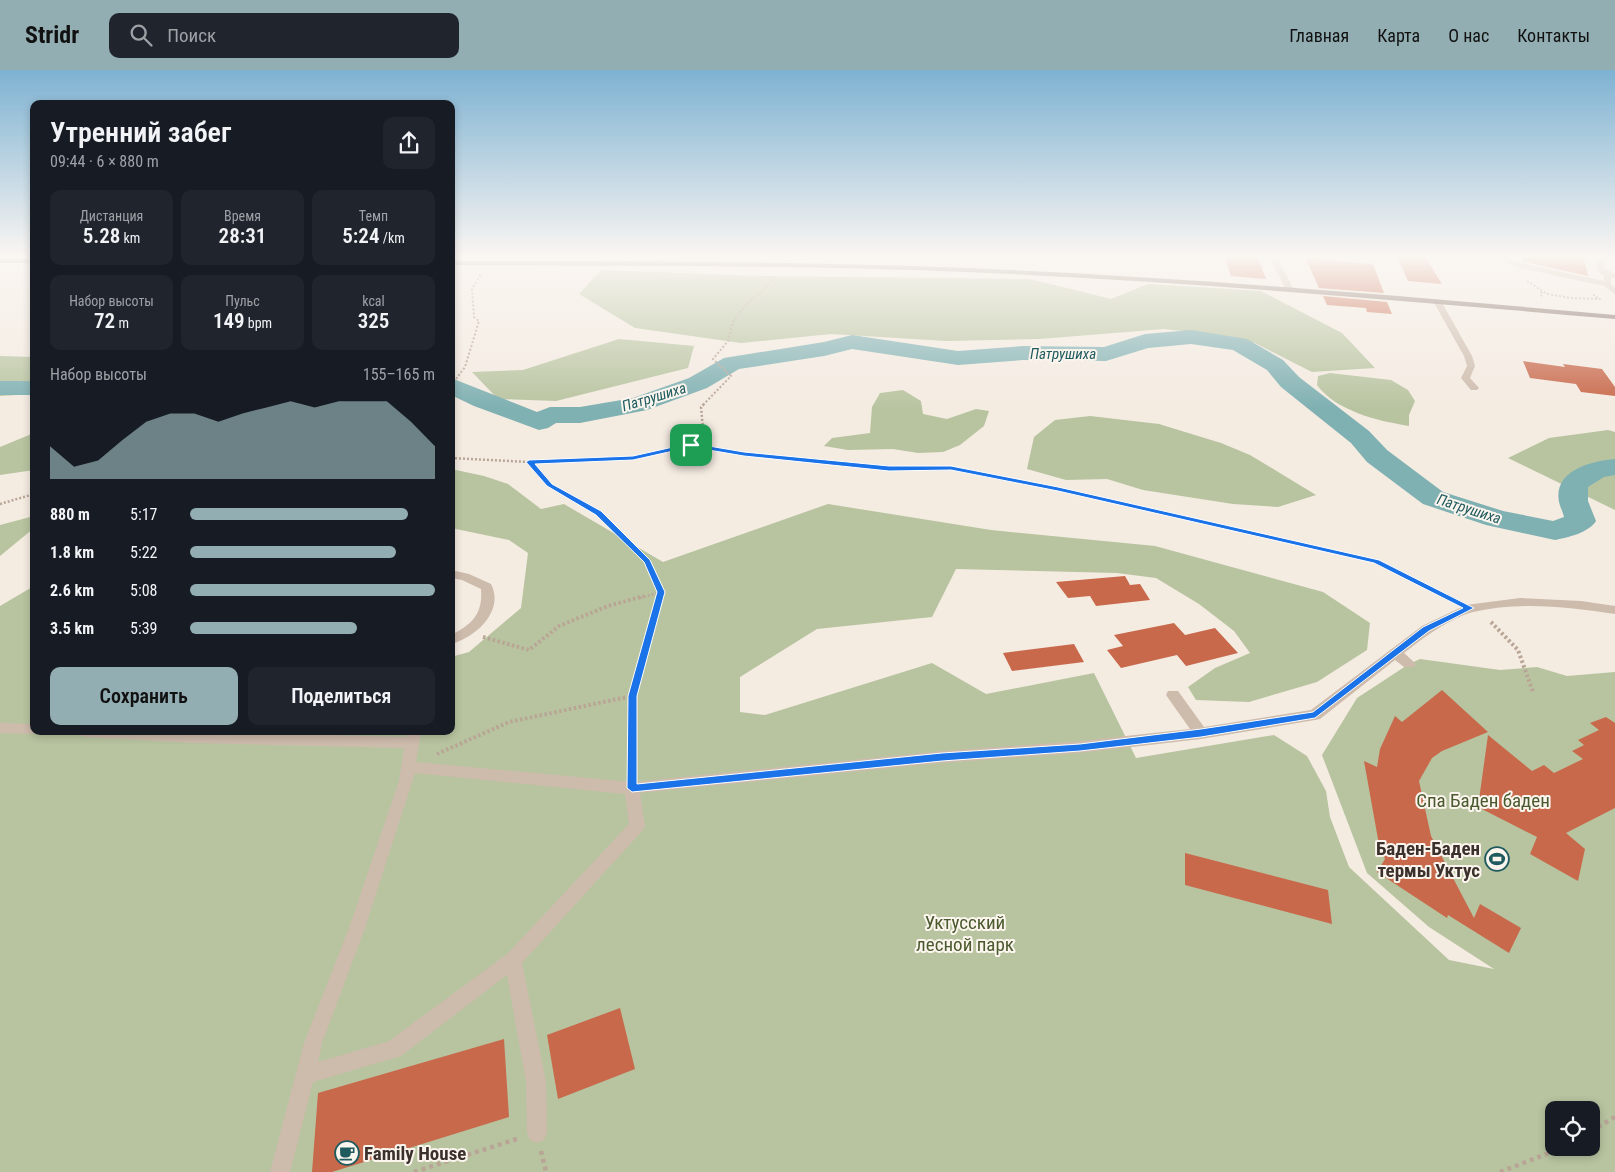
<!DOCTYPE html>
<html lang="ru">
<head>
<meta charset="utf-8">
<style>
	body { margin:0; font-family:"Roboto Condensed",sans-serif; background:#20242c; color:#f1f3f6; height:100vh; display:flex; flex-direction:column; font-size:19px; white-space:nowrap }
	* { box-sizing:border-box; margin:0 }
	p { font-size:16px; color:#9ea1a6 }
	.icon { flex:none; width:28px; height:28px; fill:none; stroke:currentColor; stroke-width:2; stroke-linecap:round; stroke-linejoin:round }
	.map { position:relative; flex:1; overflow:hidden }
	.side { position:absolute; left:30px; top:30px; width:425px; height:635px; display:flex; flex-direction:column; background:#171b24; border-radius:10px; box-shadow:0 2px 8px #0003 }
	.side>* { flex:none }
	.controls { position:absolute; left:1545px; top:1031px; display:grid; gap:10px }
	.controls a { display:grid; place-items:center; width:55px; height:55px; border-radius:10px; background:#171b24; box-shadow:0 2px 8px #0003; font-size:25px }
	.pin { position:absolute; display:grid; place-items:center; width:42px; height:42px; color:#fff; margin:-21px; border-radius:10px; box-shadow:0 2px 8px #0006 }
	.round { display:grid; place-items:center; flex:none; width:52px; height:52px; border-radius:10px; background:#20242c }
	.head { display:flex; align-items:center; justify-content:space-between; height:85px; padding:0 20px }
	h1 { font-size:28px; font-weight:600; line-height:38px }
	.metrics { display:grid; grid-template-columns:repeat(3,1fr); gap:8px; height:85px; padding:5px 20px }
	.metrics div { display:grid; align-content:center; border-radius:10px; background:#20242c; text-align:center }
	.metrics b { font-size:21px; font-weight:600 }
	.metrics small { font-size:14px; font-weight:400 }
	.metrics p { font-size:14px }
	.chart { height:140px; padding:10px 20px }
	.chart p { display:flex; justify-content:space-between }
	.chart svg { width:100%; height:90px; margin-top:5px; fill:#92aeb2; opacity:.7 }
	.cta { display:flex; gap:10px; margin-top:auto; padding:10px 20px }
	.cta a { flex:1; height:58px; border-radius:10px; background:#92aeb2; color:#111; font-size:20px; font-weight:600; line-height:58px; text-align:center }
	.cta a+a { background:#20242c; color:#f1f3f6 }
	ul { padding:0 20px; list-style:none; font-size:16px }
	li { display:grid; grid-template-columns:80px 60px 1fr; align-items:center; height:38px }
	li i { height:12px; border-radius:6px; background:#92aeb2 }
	header { display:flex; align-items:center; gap:30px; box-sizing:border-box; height:70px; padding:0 25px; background:#92aeb2; color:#111 }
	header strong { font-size:24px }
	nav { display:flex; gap:28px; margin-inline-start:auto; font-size:18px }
	.search { width:350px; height:45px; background:#20242c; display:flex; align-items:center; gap:12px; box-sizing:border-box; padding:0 18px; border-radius:10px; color:#9ea1a6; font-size:19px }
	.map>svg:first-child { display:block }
	.green { fill:#b8c4a0; fill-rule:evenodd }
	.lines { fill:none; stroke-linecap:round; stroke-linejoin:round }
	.river { fill:#7fb0b2; fill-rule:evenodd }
	.building { fill:#c8694b }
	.path-far3 { stroke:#b9a596; stroke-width:2; stroke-dasharray:2 2; stroke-linecap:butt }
	.path-far2 { stroke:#b9a596; stroke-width:2.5; stroke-dasharray:2 2; stroke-linecap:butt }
	.path-far1 { stroke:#b9a596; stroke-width:4; stroke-dasharray:2.5 2.5; stroke-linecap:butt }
	.path { stroke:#b9a596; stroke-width:4.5; stroke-dasharray:4 4; stroke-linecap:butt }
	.minor { fill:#cdbbac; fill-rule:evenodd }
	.major { fill:#7d675c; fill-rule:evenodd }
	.route { fill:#1a73e8; stroke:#fff; fill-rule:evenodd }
	.labels { text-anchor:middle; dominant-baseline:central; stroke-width:4; stroke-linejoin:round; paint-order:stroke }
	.far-water-label { font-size:15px; font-style:italic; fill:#1f5a5e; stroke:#fbf5ee }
	.near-park-label { font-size:19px; fill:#4a5a2e; stroke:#fbf5ee }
	.near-poi-label { font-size:19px; font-weight:bold; fill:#3b302b; stroke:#fbf5ee; text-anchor:end }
</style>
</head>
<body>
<header>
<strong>Stridr</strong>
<div class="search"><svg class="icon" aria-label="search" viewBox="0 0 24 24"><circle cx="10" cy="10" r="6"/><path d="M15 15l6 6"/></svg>Поиск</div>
<nav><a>Главная</a><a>Карта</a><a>О нас</a><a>Контакты</a></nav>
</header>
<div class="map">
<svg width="1615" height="1102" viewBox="0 0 1615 1102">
	<rect width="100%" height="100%" fill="#f4ebe1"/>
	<!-- green -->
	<path class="green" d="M451 185H636L634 189 451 187Z
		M601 200 760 206 1030 209 1111 229 1148 214 1261 221 1342 263 1375 298 1312 302 1255 273 1210 264 1164 259 1039 269 946 271 831 264 741 273 635 258 579 224Z
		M619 269 694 276 688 298 556 331 498 329 472 302 523 300Z
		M0 286 34 287V324L0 326Z
		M1330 303 1391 310 1408 320 1415 331 1409 345V356C1378 351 1336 341 1317 315L1318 306Z
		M903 320 921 331 923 344 947 349 976 339 989 341 984 356 960 375 943 382 918 383 893 379 848 380 824 376 832 368 870 363 872 337 880 323Z
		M1090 346 1159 354 1221 373 1250 385 1316 425 1278 437 1233 434 1143 420 1107 409 1066 410 1027 399 1034 367 1055 350Z
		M1608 360 1615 362V440L1508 388 1549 368Z
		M34 363V400L0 405V377Z
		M451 399 484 406 508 414 541 439 564 434 663 492 828 434 991 460 1155 476 1323 522 1370 553 1367 580 1317 612 1249 632 1196 630 1188 617 1215 598 1250 583 1234 561 1199 534 1156 508 1117 503 956 499 932 547 817 559 740 607V642L765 645 932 593 986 624 1094 603 1136 688 1274 665 1307 686 1326 721 1330 747 1349 797 1449 890 1494 899 1429 857 1367 803 1322 685 1357 628 1409 594 1420 589 1500 600 1537 597 1567 606 1615 602V1102H0V536L34 516V661H451V587L469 582 521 538 528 483 509 470 451 458ZM1554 1040H1591V1078H1554Z
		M34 446V458L0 486V455Z"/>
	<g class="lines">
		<!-- river -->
		<path class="river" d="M1191 260 1247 269 1283 290 1299 307 1369 361 1387 380 1443 422 1503 441 1553 451 1564 447C1563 442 1560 437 1559 432 1553 400 1592 391 1615 389V405L1604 407 1588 417V431L1596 451C1588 463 1569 467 1555 470L1486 455 1423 434 1367 392 1351 373 1281 317 1267 300 1233 280 1191 274 1148 278 1106 291 1023 290 958 295 852 279 824 286 739 299 707 318 647 340 580 353H556L548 358 539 360 474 336 451 325V308L537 342 550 337H580L633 328 689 308 724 288 824 272 852 265 958 281 1023 276 1104 277 1145 264Z
			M0 311H34V325H0Z"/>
	</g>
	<!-- building -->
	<path class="building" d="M1224 185 1257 186 1266 209 1231 206Z
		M1396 185H1424L1442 214 1408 211Z
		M1523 185H1583L1588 206 1522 191Z
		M1306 189 1373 194 1384 223 1319 218Z
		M1323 226 1387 232 1392 244 1367 242 1366 238 1327 235Z
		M1523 291 1565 297 1563 294 1602 299 1615 317V326L1581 322 1576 314 1530 308Z
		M1125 506 1130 515 1140 514 1150 530 1096 536 1090 526 1068 528 1056 512Z
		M1174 553 1185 565 1215 558 1238 583 1186 596 1177 585 1121 598 1107 580 1123 576 1114 565Z
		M1074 574 1084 592 1012 601 1003 583Z
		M1442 620 1488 662 1442 681 1432 688 1419 711 1431 766 1474 848 1480 834 1521 858 1509 883 1448 845 1447 848 1377 802 1385 789 1378 769 1364 691 1377 697 1380 679 1395 646 1402 652Z
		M1606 647 1615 653V738L1566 763 1585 779 1578 811 1530 784 1537 767 1478 737 1488 665 1532 701 1544 695 1554 703 1583 689 1572 681 1584 675 1578 670 1599 660 1590 653Z
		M1185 783 1328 820 1332 854 1185 815Z
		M620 938 635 999 558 1029 547 965Z
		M504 969 509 1047 332 1102H312L318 1023Z"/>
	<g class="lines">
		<!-- path-far3 -->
		<path class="path-far3" d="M1527 211 1547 224 1571 228 1600 229 1594 226V223
			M1542 222 1540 224 1543 227
			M456 309 465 297 479 251 474 247 472 219 481 204
			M703 335 731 306 713 289 728 271 733 252 748 232 764 220 775 206"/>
		<!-- path-far2 -->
		<path class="path-far2" d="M691 375 703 358 701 337 705 333
			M451 388 529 392 633 388 691 375 744 384 889 398H951L1058 419 1377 491 1449 528
			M530 393 550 415 598 443 647 491 661 522 659 528
			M0 434 34 424
			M640 528 661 522"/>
		<!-- path-far1 -->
		<path class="path-far1" d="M1447 526 1454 530
			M1491 552 1518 580 1533 622
			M483 567 529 580 559 556 608 536 644 526
			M437 684 509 652 632 626
			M632 704V626L660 526"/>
		<!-- path -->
		<path class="path" d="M1591 1061 1615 1047
			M541 1081 546 1102
			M414 1102 520 1068
			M1500 1102 1562 1078"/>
		<!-- minor -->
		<path class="minor" d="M657 185H665L662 196 655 194Z
			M1268 185H1276L1293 218 1292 220 1285 218Z
			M1598 185H1606L1604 198 1615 204V208H1611V214L1615 218V224L1604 216 1516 197 1501 190 1505 188 1521 193 1604 211V206L1596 199Z
			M1434 229 1441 231 1472 286 1475 296 1470 308 1479 318 1477 320H1471L1461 308 1467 296 1464 286 1433 231Z
			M451 500 469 504 491 514C505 541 475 568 451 574V565C473 554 483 543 481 519L462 510 451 508Z
			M1520 528 1581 531 1615 536V544C1570 537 1519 531 1473 542 1450 548 1423 568 1404 583L1416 594 1414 597H1404L1395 590 1320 649 1315 650 1201 669 1080 683 942 693 640 723 645 756 642 761 522 893 546 1012 547 1063 544 1070 537 1073 530 1070 527 1063 526 1012 507 905 401 986 313 1012 290 1102H270L304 973 349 858 399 711 404 678 195 673 85 667 80 665 78 661H192L406 667 407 661H421L416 692 632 712 942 681 1080 671 1190 659 1166 625 1168 621H1178L1204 657 1311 640 1422 556 1466 535ZM415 703 625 724 629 754 507 884 389 971 318 992 322 973 365 858Z
			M0 653 34 654V661H40L34 664 0 663Z"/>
		<!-- major -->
		<path class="major" d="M0 189H34V193H0Z
			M451 191C606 191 760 191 914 196 1148 204 1382 224 1615 245V249C1382 229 1148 208 914 200 760 195 606 196 451 195Z"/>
	</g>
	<!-- sky -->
	<linearGradient id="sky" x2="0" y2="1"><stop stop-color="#7eb2d2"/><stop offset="0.55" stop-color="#faf6f2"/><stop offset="1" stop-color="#faf6f2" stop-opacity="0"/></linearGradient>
	<rect width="1615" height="339" fill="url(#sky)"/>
	<!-- route -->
	<path class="route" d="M691 373 744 382 889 396H951L1058 417 1379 490 1474 538 1429 561 1315 648 1201 667 1080 681 942 691 632 722 627 718 628 626 657 522 644 492 596 445 547 416 526 392 529 390 633 386ZM691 377 744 386 889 401 951 400 1058 421 1374 493 1463 538 1423 557 1313 642 1201 659 1080 674 942 683 637 714V626L665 522 650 490 601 441 552 414 535 394 633 390Z"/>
	<!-- icons -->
	<defs>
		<g id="stadium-ring" transform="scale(1.25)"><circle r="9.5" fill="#fbf5ee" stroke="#1f5a5e" stroke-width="1.5"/><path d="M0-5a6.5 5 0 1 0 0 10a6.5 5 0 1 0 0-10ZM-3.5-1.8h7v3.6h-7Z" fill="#1f5a5e"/></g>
		<g id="cafe-ring" transform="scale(1.25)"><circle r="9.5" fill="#fbf5ee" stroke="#1f5a5e" stroke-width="1.5"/><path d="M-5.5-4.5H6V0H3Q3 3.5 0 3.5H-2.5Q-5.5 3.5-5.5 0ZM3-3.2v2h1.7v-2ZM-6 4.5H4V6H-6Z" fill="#1f5a5e"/></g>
	</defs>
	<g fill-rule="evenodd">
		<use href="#stadium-ring" x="1497" y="789"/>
		<use href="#cafe-ring" x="347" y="1083"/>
	</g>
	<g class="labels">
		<!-- far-water labels -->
		<g class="far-water-label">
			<text x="1063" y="284">Патрушиха</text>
			<text transform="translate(654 327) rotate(-17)">Патрушиха</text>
			<text transform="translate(1469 439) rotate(18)">Патрушиха</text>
		</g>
		<!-- near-park labels -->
		<g class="near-park-label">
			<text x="1483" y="730">Спа Баден баден</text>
			<text x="965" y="852">Уктусский<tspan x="965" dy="22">лесной парк</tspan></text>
		</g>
		<!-- near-poi labels -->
		<g class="near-poi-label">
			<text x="1480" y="778">Баден-Баден<tspan x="1480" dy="22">термы Уктус</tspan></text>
			<text x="364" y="1083" text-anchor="start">Family House</text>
		</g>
	</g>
</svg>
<div class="controls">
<a><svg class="icon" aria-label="locate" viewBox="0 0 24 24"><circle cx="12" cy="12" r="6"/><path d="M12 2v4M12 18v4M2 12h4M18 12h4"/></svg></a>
</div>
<div class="pin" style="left:691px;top:375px;background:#1e9e55"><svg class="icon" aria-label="arrive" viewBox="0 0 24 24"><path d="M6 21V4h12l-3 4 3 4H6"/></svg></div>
<section class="side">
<div class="head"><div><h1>Утренний забег</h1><p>09:44 · 6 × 880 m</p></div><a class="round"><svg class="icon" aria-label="share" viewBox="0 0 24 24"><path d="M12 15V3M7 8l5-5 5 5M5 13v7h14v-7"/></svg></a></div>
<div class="metrics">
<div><p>Дистанция</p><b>5.28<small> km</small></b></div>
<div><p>Время</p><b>28:31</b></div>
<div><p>Темп</p><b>5:24<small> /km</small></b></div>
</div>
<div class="metrics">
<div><p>Набор высоты</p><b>72<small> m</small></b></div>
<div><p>Пульс</p><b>149<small> bpm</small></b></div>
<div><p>kcal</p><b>325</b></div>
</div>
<div class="chart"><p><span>Набор высоты</span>155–165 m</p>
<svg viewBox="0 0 160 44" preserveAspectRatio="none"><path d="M0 44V28L10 38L20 35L30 25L40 16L50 12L60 12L70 16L80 12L90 9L100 6L110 9L120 6L130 6L140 6L150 16L160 28V44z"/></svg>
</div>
<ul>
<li><b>880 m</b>5:17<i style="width:89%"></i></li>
<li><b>1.8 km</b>5:22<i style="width:84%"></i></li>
<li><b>2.6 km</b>5:08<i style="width:100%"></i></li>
<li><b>3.5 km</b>5:39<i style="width:68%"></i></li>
</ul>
<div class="cta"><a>Сохранить</a><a>Поделиться</a></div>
</section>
</div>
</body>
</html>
